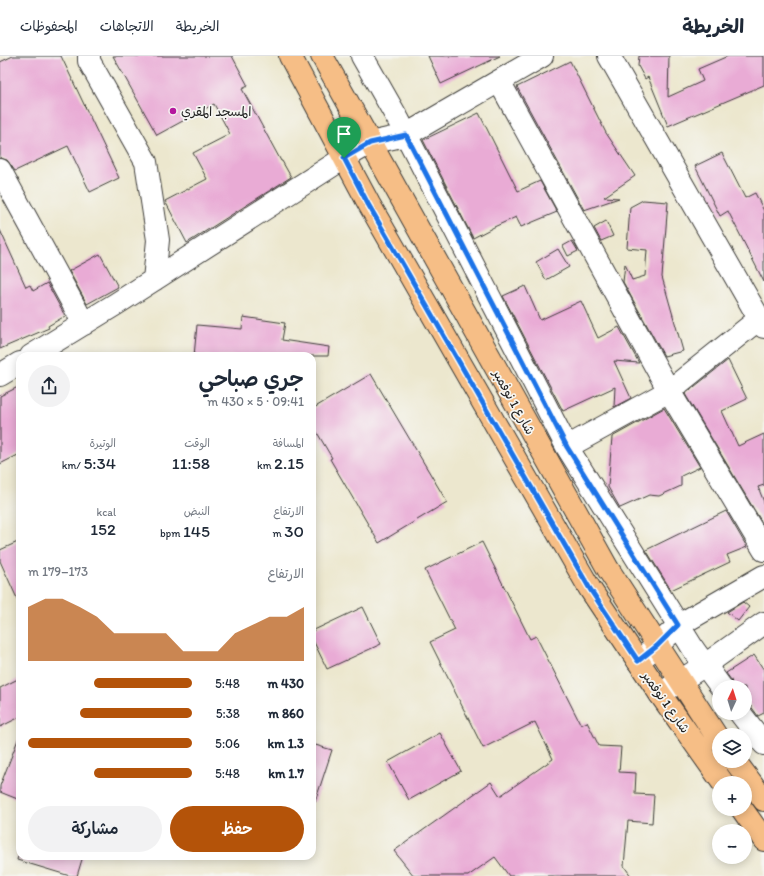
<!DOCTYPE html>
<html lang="ar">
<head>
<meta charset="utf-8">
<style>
	body { margin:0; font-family:Itim,"Playpen Sans Arabic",sans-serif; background:#f2f2f3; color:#1f2937; direction:rtl; height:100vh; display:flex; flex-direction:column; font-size:15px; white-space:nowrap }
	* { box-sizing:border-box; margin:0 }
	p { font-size:13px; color:#747a83 }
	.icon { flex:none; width:22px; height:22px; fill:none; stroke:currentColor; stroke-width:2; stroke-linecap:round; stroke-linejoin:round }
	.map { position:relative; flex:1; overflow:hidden; direction:ltr }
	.panel { position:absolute; left:16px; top:296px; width:300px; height:508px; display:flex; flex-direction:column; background:#fff; border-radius:12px; box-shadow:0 2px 10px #0003; direction:rtl }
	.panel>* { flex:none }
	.needle { width:26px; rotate:4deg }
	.fabs { position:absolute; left:712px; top:624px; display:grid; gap:8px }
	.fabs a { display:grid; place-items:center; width:40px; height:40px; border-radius:50%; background:#fff; box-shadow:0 2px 10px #0003; font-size:20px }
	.pin { position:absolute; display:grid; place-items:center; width:34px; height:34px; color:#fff; margin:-41px -17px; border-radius:50% 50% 50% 0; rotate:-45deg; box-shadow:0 0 4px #0007 }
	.pin .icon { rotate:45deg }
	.round { display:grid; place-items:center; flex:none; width:42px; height:42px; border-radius:21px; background:#f2f2f3 }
	.headline { display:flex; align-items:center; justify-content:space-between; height:68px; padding:0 12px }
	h1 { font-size:22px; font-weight:600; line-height:30px }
	.figures { display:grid; grid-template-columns:repeat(3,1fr); gap:6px; height:68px; padding:4px 12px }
	.figures div { display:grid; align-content:center }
	.figures b { font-size:17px; font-weight:600 }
	.figures small { font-size:11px; font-weight:400 }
	.figures p { font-size:11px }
	.chart { height:112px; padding:8px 12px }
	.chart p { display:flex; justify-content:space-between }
	.chart svg { width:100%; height:72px; margin-top:4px; fill:#b45309; opacity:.7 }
	.cta { display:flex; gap:8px; margin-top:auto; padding:8px 12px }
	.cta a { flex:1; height:46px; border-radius:24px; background:#b45309; color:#fff; font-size:16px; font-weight:600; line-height:46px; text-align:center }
	.cta a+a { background:#f2f2f3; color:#1f2937 }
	ul { padding:0 12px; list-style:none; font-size:13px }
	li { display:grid; grid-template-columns:64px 48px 1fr; align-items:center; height:30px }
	li i { height:10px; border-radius:5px; background:#b45309 }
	header { display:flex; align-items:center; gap:24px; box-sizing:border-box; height:56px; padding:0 20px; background:#fff; border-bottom:1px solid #e0e1e3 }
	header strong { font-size:19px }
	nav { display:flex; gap:22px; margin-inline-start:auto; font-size:14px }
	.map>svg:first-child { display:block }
	.building { fill:#e9abd5 }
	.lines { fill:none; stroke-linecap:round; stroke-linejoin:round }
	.minor-casing { stroke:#3b3a37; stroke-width:24 }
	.major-casing { stroke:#3b3a37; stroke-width:24 }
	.minor { stroke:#fff; stroke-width:22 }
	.major { stroke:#f6be86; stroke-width:22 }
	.route-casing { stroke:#fff; stroke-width:8 }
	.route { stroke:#1a73e8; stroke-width:5 }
	.poi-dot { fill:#b5179e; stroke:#f6f6f2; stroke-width:1.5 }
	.labels { text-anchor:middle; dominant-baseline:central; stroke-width:3.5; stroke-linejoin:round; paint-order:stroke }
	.poi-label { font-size:13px; fill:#1c1c1c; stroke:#f6f6f2; text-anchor:start }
	.street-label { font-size:13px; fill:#1c1c1c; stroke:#f6f6f2 }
</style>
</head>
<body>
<header>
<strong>الخريطة</strong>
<nav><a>الخريطة</a><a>الاتجاهات</a><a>المحفوظات</a></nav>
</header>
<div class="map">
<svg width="764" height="820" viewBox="0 0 764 820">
	<rect width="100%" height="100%" fill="#f6f6f2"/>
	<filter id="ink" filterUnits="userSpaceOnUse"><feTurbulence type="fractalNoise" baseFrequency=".025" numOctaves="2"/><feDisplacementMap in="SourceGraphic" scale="8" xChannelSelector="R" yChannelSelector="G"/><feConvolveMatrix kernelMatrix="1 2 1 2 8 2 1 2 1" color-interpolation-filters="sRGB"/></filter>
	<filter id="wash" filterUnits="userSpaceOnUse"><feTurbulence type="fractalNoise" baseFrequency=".012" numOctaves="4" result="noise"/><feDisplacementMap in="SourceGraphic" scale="16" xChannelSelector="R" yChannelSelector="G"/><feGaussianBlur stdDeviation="0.9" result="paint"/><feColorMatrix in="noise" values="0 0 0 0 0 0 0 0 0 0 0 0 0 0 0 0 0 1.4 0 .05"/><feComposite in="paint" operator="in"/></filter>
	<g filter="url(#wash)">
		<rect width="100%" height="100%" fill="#ece7ce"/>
		<g id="blocks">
			<!-- building -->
			<path class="building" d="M13 0H61L119 122 90 136 68 90 15 115 7 104 0 102V6Z
				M113 0H232L248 30 242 33 281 105H282L291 121 187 187 165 145 207 123 193 97 230 78 214 48 157 79Z
				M428 0H500L441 28Z
				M639 0H669L668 41 703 25 698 13 728 0H764V29L668 70 648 21 645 23 638 10Z
				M570 5 606 77 635 120 604 141 619 142 584 154 517 31Z
				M479 57 518 135 540 125 557 156 521 171 516 161 494 171 473 182 423 84Z
				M722 97 745 142 755 137 764 155V226L728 155 720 160 695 110Z
				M643 144 668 146 662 221 683 295 664 300 623 226 625 208 632 224 645 220 647 194 627 192 630 151Z
				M606 165 613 180 601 185 594 172Z
				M0 174 26 231 30 229 33 235 47 227 65 260 48 270 49 272 0 293Z
				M572 185 578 195 568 200 563 190Z
				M558 193 569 211 546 224 536 206Z
				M100 198 118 231 87 248 69 215Z
				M525 230 540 264 581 245 598 282 619 271 639 307 614 305 631 342 614 351 615 331 563 355 503 240Z
				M243 261 285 267 282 284 329 291 328 300H194L197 269 242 273Z
				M728 304 747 343 722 355 738 390 764 378V429L758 431 764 446V470L685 338Z
				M371 318 447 446 379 487 330 403 332 402 312 368V353Z
				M20 330V398L0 408V340Z
				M664 352 700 411 681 420V430L659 440 649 439 620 452 608 431 612 381Z
				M726 455 747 491 727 499 730 506 671 534 646 494Z
				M20 485V549L0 505V494Z
				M482 486 530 583 536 580 581 669 587 666 599 690 621 691 619 716 636 717 635 738 654 739 652 767 628 765 624 810 631 820H509L495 801 468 820H414L394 795 491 726 500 740 553 703 535 666 483 692 430 586 455 574 425 514Z
				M743 546 749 551 738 565 727 556Z
				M363 551 381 588 327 613 312 582V575Z
				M754 599 764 614V657L758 660 750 649 745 646V631H733L731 624 726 617Z
				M20 622V661L0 671V632Z
				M440 677 461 715 409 744 388 706Z
				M19 681 20 682V744L0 736V730Z
				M312 688 332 694 315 746 312 745Z
				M18 800H83L77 820H70L17 804Z"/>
		</g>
	</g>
	<g filter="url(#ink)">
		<use href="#blocks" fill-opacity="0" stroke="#3b3a37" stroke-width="1"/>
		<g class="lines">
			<!-- minor casing -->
			<g class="minor-casing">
				<path id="minor" d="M89 0V5L146 106 158 184 154 224
					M362 0 399 65 567 391 694 594 721 631
					M609 0 764 271
					M499 25 669 335 764 494
					M0 114 84 268
					M31 300 116 248 344 102 370 87 406 79 542 0
					M0 319 20 307
					M567 391 669 335 759 263
					M638 605 657 590 679 569 764 520
					M660 638 705 609 764 567
					M740 657 764 688"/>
			</g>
			<!-- major casing -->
			<g class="major-casing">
				<path id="major" d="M290 0 369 148 590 533 660 638 723 727
					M322 0 608 513 719 684
					M735 705 764 744
					M742 753 764 784"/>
			</g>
			<!-- minor -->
			<use href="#minor" class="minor"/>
			<!-- major -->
			<use href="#major" class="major"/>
		</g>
	</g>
	<g class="lines" filter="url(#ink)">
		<!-- route casing -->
		<g class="route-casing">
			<path id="route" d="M406 79 567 391 678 569 657 590 638 605 590 533 368 148 344 102 370 87Z"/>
		</g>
		<!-- route -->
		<use href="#route" class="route"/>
	</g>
	<!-- markers -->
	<circle class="poi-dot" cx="173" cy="55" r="4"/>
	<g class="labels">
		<!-- poi labels -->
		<g class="poi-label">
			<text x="181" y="55">المسجد المقري</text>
		</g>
		<!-- street labels -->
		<g class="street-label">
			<text transform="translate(514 346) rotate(61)">شارع 1 نوفمبر</text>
			<text transform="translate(666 646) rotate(55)">شارع 1 نوفمبر</text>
		</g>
	</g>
</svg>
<div class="fabs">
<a><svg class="needle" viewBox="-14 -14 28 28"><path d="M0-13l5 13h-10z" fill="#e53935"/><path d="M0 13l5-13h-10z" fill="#747a83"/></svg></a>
<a><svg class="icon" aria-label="layers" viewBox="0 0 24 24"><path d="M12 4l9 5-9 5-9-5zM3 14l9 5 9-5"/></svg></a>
<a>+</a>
<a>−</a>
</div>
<div class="pin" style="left:344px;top:102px;background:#1e9e55"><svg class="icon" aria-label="arrive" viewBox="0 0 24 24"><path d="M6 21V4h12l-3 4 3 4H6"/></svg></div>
<section class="panel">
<div class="headline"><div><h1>جري صباحي</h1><p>09:41 · 5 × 430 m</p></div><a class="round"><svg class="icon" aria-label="share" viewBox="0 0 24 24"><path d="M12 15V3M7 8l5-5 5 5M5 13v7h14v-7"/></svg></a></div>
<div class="figures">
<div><p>المسافة</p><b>2.15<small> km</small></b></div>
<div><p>الوقت</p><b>11:58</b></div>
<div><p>الوتيرة</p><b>5:34<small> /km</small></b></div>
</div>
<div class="figures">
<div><p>الارتفاع</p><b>30<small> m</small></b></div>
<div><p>النبض</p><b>145<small> bpm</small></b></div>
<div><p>kcal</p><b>152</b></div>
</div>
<div class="chart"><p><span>الارتفاع</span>173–179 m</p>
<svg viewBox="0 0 160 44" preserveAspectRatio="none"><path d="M0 44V11L10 6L20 6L30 11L40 17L50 27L60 27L70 27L80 27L90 38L100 38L110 38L120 27L130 22L140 17L150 17L160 11V44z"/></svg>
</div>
<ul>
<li><b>430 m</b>5:48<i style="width:60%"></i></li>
<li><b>860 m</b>5:38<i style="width:68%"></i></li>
<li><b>1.3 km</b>5:06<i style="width:100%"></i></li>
<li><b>1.7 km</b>5:48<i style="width:60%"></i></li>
</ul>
<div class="cta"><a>حفظ</a><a>مشاركة</a></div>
</section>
</div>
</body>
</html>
